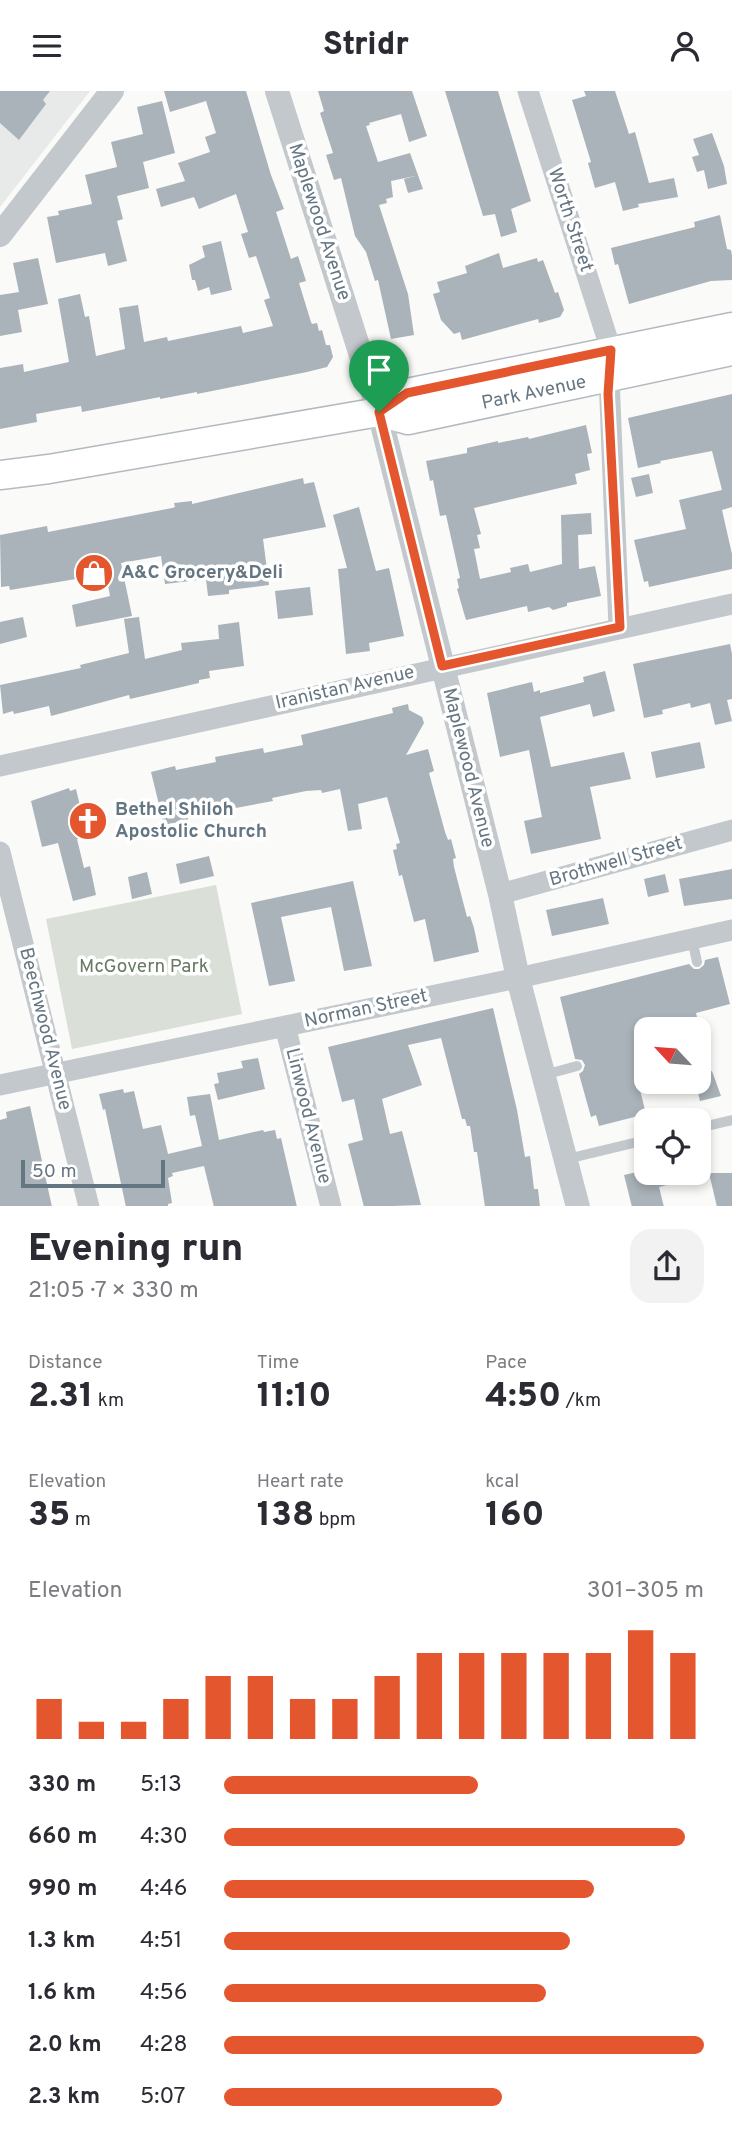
<!DOCTYPE html>
<html lang="en">
<head>
<meta charset="utf-8">
<style>
	body { margin:0; font-family:Overpass,sans-serif; background:#f2f2f3; color:#2b2b33; height:100vh; display:flex; flex-direction:column; font-size:26px; white-space:nowrap }
	* { box-sizing:border-box; margin:0 }
	p { font-size:23px; color:#7c7c81 }
	.icon { flex:none; width:38px; height:38px; fill:none; stroke:currentColor; stroke-width:2; stroke-linecap:round; stroke-linejoin:round }
	.map { position:relative; height:1115px; overflow:hidden }
	.drawer { display:flex; flex-direction:column; background:#fff; flex:1 }
	.drawer>* { flex:none }
	.needle { width:46px; rotate:296deg }
	.tools { position:absolute; left:634px; top:926px; display:grid; gap:14px }
	.tools a { display:grid; place-items:center; width:77px; height:77px; border-radius:14px; background:#fff; box-shadow:0 4px 10px #0003; font-size:35px }
	.scale { position:absolute; left:21px; bottom:18px; width:144px; box-sizing:border-box; padding-left:7px; border:4px solid #657683; border-top:0; font-size:19px; line-height:24px; white-space:nowrap; color:#657683; -webkit-text-stroke:5px #fff; paint-order:stroke }
	.pin { position:absolute; display:grid; place-items:center; width:60px; height:60px; color:#fff; margin:-72px -30px; border-radius:50% 50% 50% 0; rotate:-45deg; box-shadow:0 0 7px #0007 }
	.pin .icon { rotate:45deg }
	.round { display:grid; place-items:center; flex:none; width:74px; height:74px; border-radius:21px; background:#f2f2f3 }
	.overview { display:flex; align-items:center; justify-content:space-between; height:119px; padding:0 28px }
	h1 { font-size:38px; font-weight:800; line-height:52px }
	.metrics { display:grid; grid-template-columns:repeat(3,1fr); gap:10px; height:119px; padding:7px 28px }
	.metrics div { display:grid; align-content:center }
	.metrics b { font-size:35px; font-weight:800 }
	.metrics small { font-size:19px; font-weight:400 }
	.metrics p { font-size:19px }
	.chart { height:196px; padding:14px 28px }
	.chart p { display:flex; justify-content:space-between }
	.chart svg { width:100%; height:126px; margin-top:7px; stroke:#e4572e; stroke-width:6 }
	ul { padding:0 28px; list-style:none; font-size:23px }
	li { display:grid; grid-template-columns:112px 84px 1fr; align-items:center; height:52px }
	li i { height:18px; border-radius:9px; background:#e4572e }
	header { display:flex; justify-content:space-between; align-items:center; height:91px; padding:0 28px; background:#fff; font-size:32px; font-weight:800 }
	.map>svg:first-child { display:block }
	.built { fill:#e8e9e9 }
	.green { fill:#dadfd7 }
	.building { fill:#aab3b9 }
	.lines { fill:none; stroke-linecap:round; stroke-linejoin:round }
	.secondary-casing { stroke:#b3babf; stroke-width:31 }
	.service { stroke:#c3c8cc; stroke-width:10 }
	.minor { stroke:#c3c8cc; stroke-width:21 }
	.tertiary { stroke:#c3c8cc; stroke-width:24 }
	.secondary { stroke:#fff; stroke-width:28 }
	.route-casing { stroke:#fff; stroke-width:14 }
	.route { stroke:#e4572e; stroke-width:9 }
	.labels { text-anchor:middle; dominant-baseline:central; stroke-width:7; stroke-linejoin:round; paint-order:stroke }
	.street-label { font-size:19px; fill:#657683; stroke:#fff }
	.poi-label { font-size:19px; font-weight:bold; fill:#657683; stroke:#fff; text-anchor:start }
	.park-label { font-size:19px; fill:#687a64; stroke:#fff }
</style>
</head>
<body>
<header><svg class="icon" aria-label="menu" viewBox="0 0 24 24"><path d="M4 6h16M4 12h16M4 18h16"/></svg>Stridr<svg class="icon" aria-label="person" viewBox="0 0 24 24"><circle cx="12" cy="8" r="4"/><path d="M4 21q1-7 8-7t8 7"/></svg></header>
<div class="map">
<svg width="732" height="1116" viewBox="0 0 732 1116">
	<rect width="100%" height="100%" fill="#fafaf8"/>
	<!-- built -->
	<path class="built" d="M0 0H90L0 116Z"/>
	<!-- green -->
	<path class="green" d="M216 794 242 923 72 958 46 828Z"/>
	<!-- building -->
	<path class="building" d="M0 0H50L43 9 46 13 19 49 0 32Z
		M164 0H246L271 84 284 118 276 121 291 168 298 165 306 190 299 192 311 231 312 233 317 232 319 240 322 239 326 254H330L333 266 327 276 307 281 197 303V301L160 308V306L82 321 81 315 63 318 36 323 37 331 0 338V277L23 273 24 281 69 271 58 208 80 203 85 226 89 225 96 265 125 258 119 217 138 214 144 251 167 246 168 250 241 235 243 242 273 235 264 209 270 207 256 165 249 167 241 143 248 141 236 103 199 118 194 106 161 116 156 98 185 90 178 72 210 61 205 46 216 42 206 10 170 21Z
		M318 0H412L427 45 409 51 401 23 369 32 370 34 366 35 378 71 410 62 423 98 408 102 404 88 415 85 391 90 393 106 386 108 387 112 379 114 408 203 414 244 391 248 378 189 375 190 366 161 355 145 341 87 334 89 326 64 333 62 320 22 324 20Z
		M445 0H498L531 110 511 118 517 141 501 146 495 123 483 125Z
		M584 0H615L629 43 635 41 649 92 674 87 678 106 638 113 639 116 623 120 615 91 595 97 588 72 591 71 572 9 586 5Z
		M162 10 175 62 143 71 149 97 117 105 123 128 117 130 127 170 108 175 105 162 56 172 47 126 59 124 58 120 92 113 85 84 117 76 111 51 143 43 137 16Z
		M712 42 724 75 727 93 708 98 704 79 697 81 692 66 699 64 693 48Z
		M720 124 727 158 731 159 732 165V189L711 190 629 213 618 173 615 174 611 157 695 136 694 131Z
		M221 150 232 199 211 204 209 196 198 200 195 189H192L189 174 205 166 202 155Z
		M499 162 503 177 537 167 538 171 543 169 555 202 558 201 564 219 560 226 539 232 538 228 462 249 460 241 454 243 441 229 433 203 440 201 437 191 467 182 465 175Z
		M38 167 48 213 18 219 22 241 0 245V204L19 201 13 172Z
		M732 303V416L722 419 732 463V478L649 496 648 490 644 491 634 449 686 438 679 409 722 399 712 360 660 370 661 372 638 377 628 327Z
		M586 334 592 362 587 363 590 379 575 383 577 393 474 417 481 443 477 444 480 457 474 458 480 488 511 481 510 477 528 473 530 481 562 473 561 424 591 422 592 443 578 444 579 478 595 475 601 505 567 512V515L553 519 549 516 528 521 527 515 466 529 457 498 459 497 457 488 460 487 446 424 440 425 433 389 430 390 426 370 467 362V357L498 350V352L528 346 529 348Z
		M649 383 653 402 636 406 631 387Z
		M303 387 304 393 314 391 326 436 263 448 269 494 229 499V503L208 505 206 488 165 493 161 465 121 472 132 525 76 536 72 514 110 505 106 483 10 499 9 495 1 496 0 444 47 435 48 441 172 417 175 416 174 412 192 410V413Z
		M359 416 376 480 389 477 404 545 369 552 370 560 346 563 338 478 347 477 333 424Z
		M310 496 313 524 278 528 275 500Z
		M23 526 27 546 0 553V531Z
		M139 526 145 568 182 559 181 552 219 548 218 534 239 531 244 575 209 580 210 587 199 589V592L130 608 129 604 51 625 49 615 14 623 13 620 3 623 0 594 81 577 80 574 129 562 124 528Z
		M730 553 732 563V608L727 609 732 630 715 634 710 612 691 617 690 612 662 619 663 623 644 627 633 573Z
		M605 580 615 620 593 626 590 613 540 626 551 676 624 661 631 688 590 696 601 748 531 763 524 730 542 726 529 659 500 666 487 602 532 591 534 601 540 599V602L584 591 583 586Z
		M408 613 409 619 422 626 424 632 406 664 428 658 434 680 429 682 445 741 448 749 451 748 456 767 453 768 454 776 467 826 470 825 474 837 479 861 434 871 425 828 414 831 402 784 399 785 393 759 397 758 396 753 400 752 387 706 358 713 362 738 348 740 340 698 322 702 321 699 306 700 272 707 273 710 225 719V716L187 723 188 729 164 734 151 681 175 675 176 679 216 671 215 666 263 657 264 662 303 654 301 644 393 622 392 617Z
		M700 651 705 677 656 687 651 661Z
		M69 697 70 700 76 698 80 715 85 719 81 726 86 746 77 748 84 777 90 775 96 804 73 810 58 752 42 756 31 710Z
		M209 765 214 785 180 793 176 773Z
		M732 778V808L684 815 679 788Z
		M147 781 152 803 132 808 128 786Z
		M665 783 669 801 648 806 644 788Z
		M353 790 372 875 344 880 331 816 281 826 295 890 269 895 251 812Z
		M603 807 609 833 552 845 546 819Z
		M718 866 730 913 696 922 700 938H646V980L636 983 646 1023 599 1035 596 1024 591 1026 579 983 583 980 585 974 582 969 575 968 560 906 689 873 694 878H699L704 874 705 869Z
		M493 917 517 1019 525 1066 530 1065 534 1098H538L540 1116H485L477 1061H474L470 1035H467L465 1028H462L441 947 408 954 422 994 382 1008 390 1043 402 1040 421 1114 364 1116 348 1053 363 1049 354 1008 342 1011 328 956Z
		M258 967 265 998 218 1009 214 993 219 992 217 982 243 977 241 970Z
		M712 980 721 1005 700 1010 695 990H698V984Z
		M123 998 124 1002 134 1000 143 1038 161 1034 168 1063 202 1055 195 1024 190 1025 187 1006 210 1003 219 1049 263 1039 264 1041 275 1039 277 1048 281 1047 297 1116H214L204 1075 172 1082 173 1085 168 1087 172 1112 168 1113V1116H126L105 1018 103 1019 99 1003Z
		M30 1015 52 1116H0V1029L7 1027 6 1021Z
		M646 1079V1082H693L694 1087 659 1096 664 1116H632L624 1084Z
		M709 1082H732V1116H717Z"/>
	<g class="lines">
		<!-- secondary casing -->
		<g class="secondary-casing">
			<path id="secondary" d="M379 321 408 329 732 260
				M0 384 49 378 379 321 407 302 732 236"/>
		</g>
		<!-- service -->
		<path class="service" d="M692 848 697 871
			M544 984 577 975
			M698 1037 732 1029
			M567 1068 646 1049"/>
		<!-- minor -->
		<path class="minor" d="M528 0 611 259
			M609 285 619 536
			M0 675 732 513
			M0 761 89 1116
			M500 803 732 739
			M285 935 331 1116
			M0 994 518 887 732 839"/>
		<!-- tertiary -->
		<path class="tertiary" d="M277 0 379 321 500 803 518 887 578 1116
			M0 144 112 0"/>
		<!-- secondary -->
		<use href="#secondary" class="secondary"/>
	</g>
	<g class="lines">
		<!-- route casing -->
		<g class="route-casing">
			<path id="route" d="M611 259 608 303 620 536 442 575 379 321 407 302Z"/>
		</g>
		<!-- route -->
		<use href="#route" class="route"/>
	</g>
	<!-- icons -->
	<defs>
		<g id="shop-disc" transform="scale(2.0125)"><circle r="9.5" fill="#e4572e" stroke="#fff"/><path d="M-5-2.5h2.3a2.7 3.5 0 0 1 5.4 0H5L5.5 6h-11ZM-1.5-2.5h3a1.5 2.3 0 0 0-3 0Z" fill="#fff"/></g>
		<g id="church-disc" transform="scale(2.0125)"><circle r="9.5" fill="#e4572e" stroke="#fff"/><path d="M-1.2-6h2.4v3.5h3.3v2.4h-3.3V6h-2.4V-.1h-3.3v-2.4h3.3Z" fill="#fff"/></g>
	</defs>
	<g fill-rule="evenodd">
		<use href="#shop-disc" x="94" y="482"/>
		<use href="#church-disc" x="88" y="730"/>
	</g>
	<g class="labels">
		<!-- street labels -->
		<g class="street-label">
			<text transform="translate(570 129) rotate(72)">Worth Street</text>
			<text transform="translate(319 131) rotate(72)">Maplewood Avenue</text>
			<text transform="translate(534 302) rotate(-12)">Park Avenue</text>
			<text transform="translate(345 597) rotate(-13)">Iranistan Avenue</text>
			<text transform="translate(468 677) rotate(76)">Maplewood Avenue</text>
			<text transform="translate(616 771) rotate(-16)">Brothwell Street</text>
			<text transform="translate(366 918) rotate(-12)">Norman Street</text>
			<text transform="translate(45 938) rotate(76)">Beechwood Avenue</text>
			<text transform="translate(308 1025) rotate(76)">Linwood Avenue</text>
		</g>
		<!-- poi labels -->
		<g class="poi-label">
			<text x="121" y="482">A&amp;C Grocery&amp;Deli</text>
			<text x="115" y="719">Bethel Shiloh<tspan x="115" dy="22">Apostolic Church</tspan></text>
		</g>
		<!-- park labels -->
		<g class="park-label">
			<text x="144" y="876">McGovern Park</text>
		</g>
	</g>
</svg>
<div class="tools">
<a><svg class="needle" viewBox="-14 -14 28 28"><path d="M0-13l5 13h-10z" fill="#e53935"/><path d="M0 13l5-13h-10z" fill="#7c7c81"/></svg></a>
<a><svg class="icon" aria-label="locate" viewBox="0 0 24 24"><circle cx="12" cy="12" r="6"/><path d="M12 2v4M12 18v4M2 12h4M18 12h4"/></svg></a>
</div>
<div class="scale">50 m</div>
<div class="pin" style="left:379px;top:321px;background:#1e9e55"><svg class="icon" aria-label="arrive" viewBox="0 0 24 24"><path d="M6 21V4h12l-3 4 3 4H6"/></svg></div>
</div>
<section class="drawer">
<div class="overview"><div><h1>Evening run</h1><p>21:05 · 7 × 330 m</p></div><a class="round"><svg class="icon" aria-label="share" viewBox="0 0 24 24"><path d="M12 15V3M7 8l5-5 5 5M5 13v7h14v-7"/></svg></a></div>
<div class="metrics">
<div><p>Distance</p><b>2.31<small> km</small></b></div>
<div><p>Time</p><b>11:10</b></div>
<div><p>Pace</p><b>4:50<small> /km</small></b></div>
</div>
<div class="metrics">
<div><p>Elevation</p><b>35<small> m</small></b></div>
<div><p>Heart rate</p><b>138<small> bpm</small></b></div>
<div><p>kcal</p><b>160</b></div>
</div>
<div class="chart"><p><span>Elevation</span>301–305 m</p>
<svg viewBox="0 0 160 44" preserveAspectRatio="none"><path d="M5 44V30M15 44V38M25 44V38M35 44V30M45 44V22M55 44V22M65 44V30M75 44V30M85 44V22M95 44V14M105 44V14M115 44V14M125 44V14M135 44V14M145 44V6M155 44V14"/></svg>
</div>
<ul>
<li><b>330 m</b>5:13<i style="width:53%"></i></li>
<li><b>660 m</b>4:30<i style="width:96%"></i></li>
<li><b>990 m</b>4:46<i style="width:77%"></i></li>
<li><b>1.3 km</b>4:51<i style="width:72%"></i></li>
<li><b>1.6 km</b>4:56<i style="width:67%"></i></li>
<li><b>2.0 km</b>4:28<i style="width:100%"></i></li>
<li><b>2.3 km</b>5:07<i style="width:58%"></i></li>
</ul>
</section>
</body>
</html>
